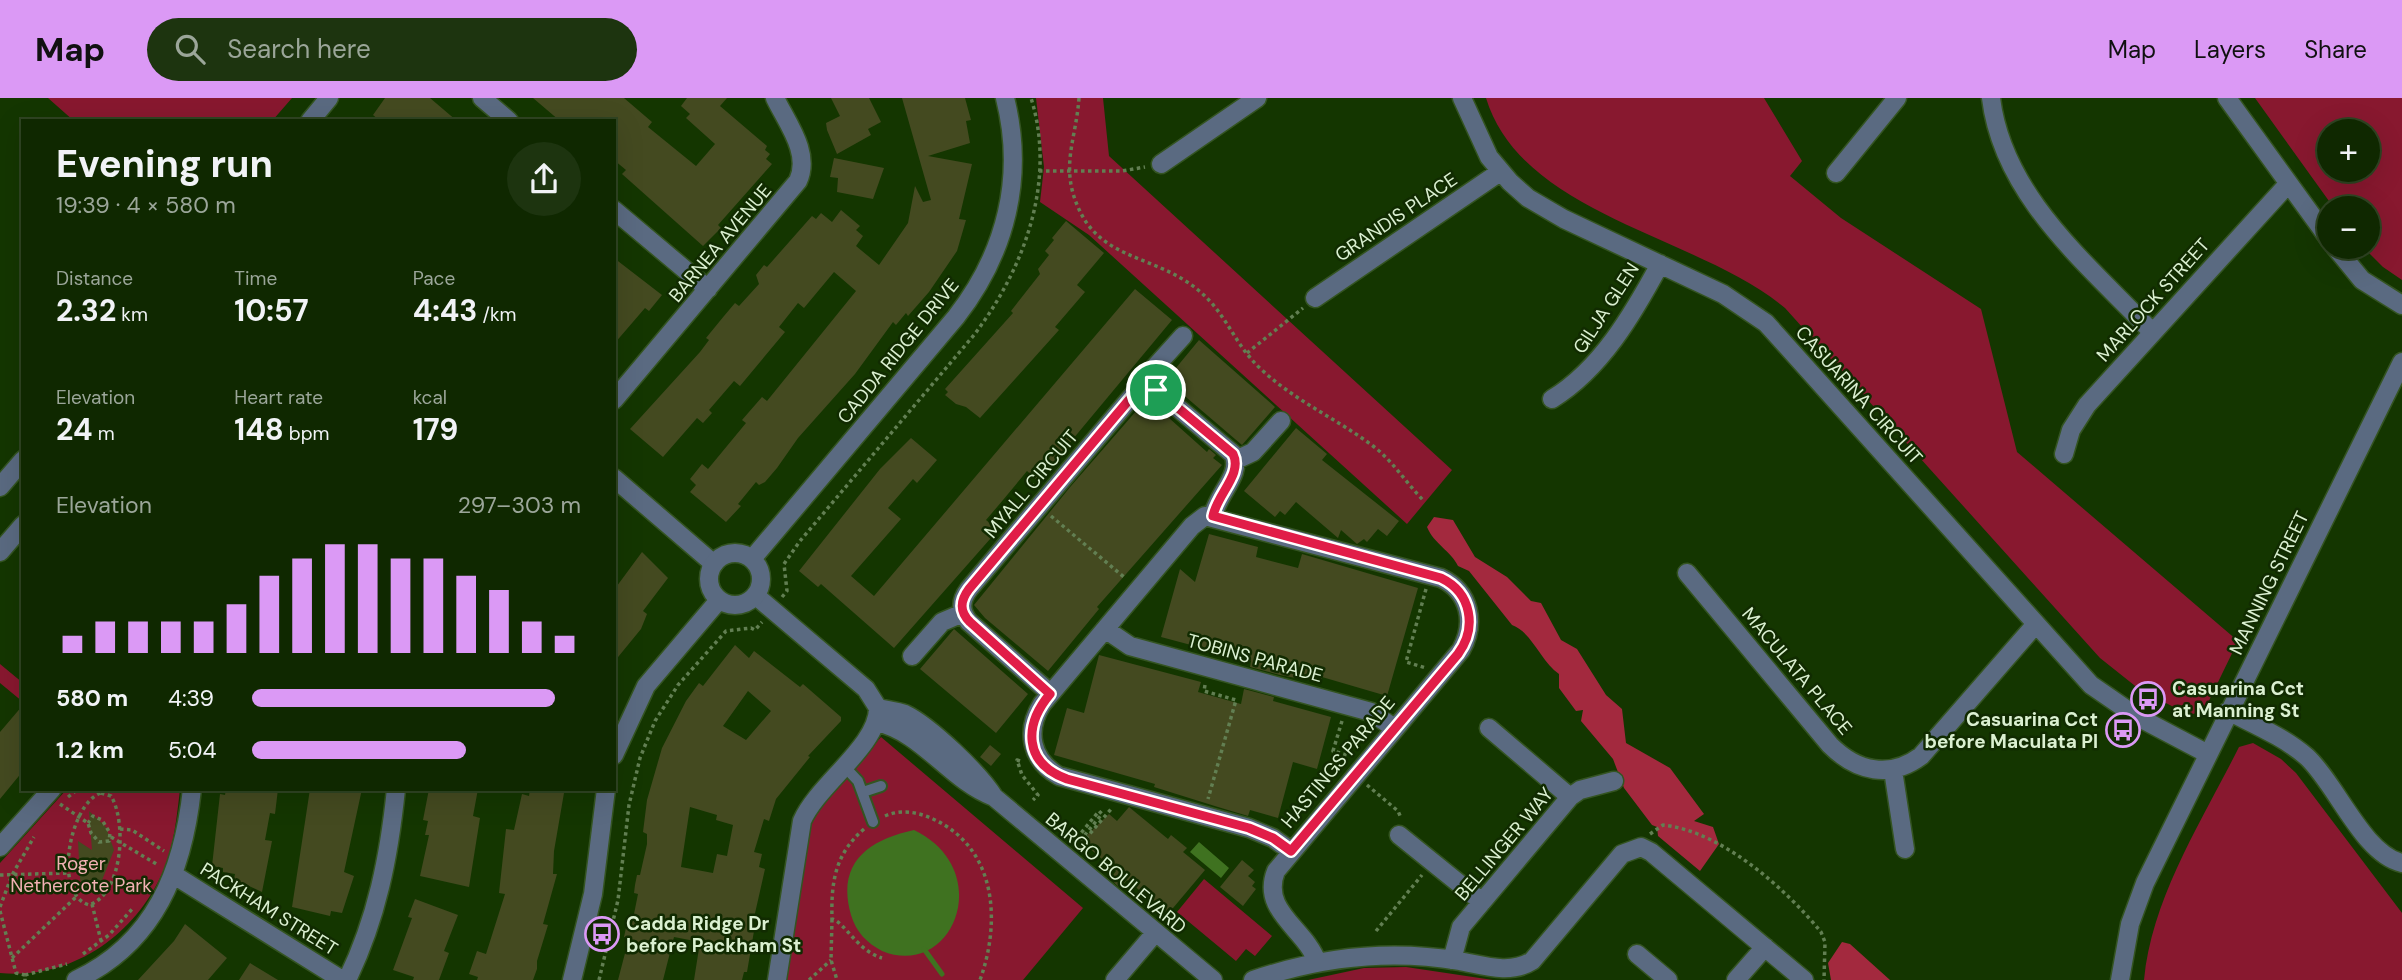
<!DOCTYPE html>
<html lang="en">
<head>
<meta charset="utf-8">
<style>
	body { margin:0; font-family:"DM Sans",sans-serif; background:#1d340f; color:#f1f3f6; height:100vh; display:flex; flex-direction:column; font-size:26px; white-space:nowrap }
	* { box-sizing:border-box; margin:0 }
	p { font-size:23px; color:#9ba699 }
	.icon { flex:none; width:38px; height:38px; fill:none; stroke:currentColor; stroke-width:2; stroke-linecap:round; stroke-linejoin:round }
	.map { position:relative; flex:1; overflow:hidden }
	.details { position:absolute; left:21px; top:21px; width:595px; height:672px; display:flex; flex-direction:column; background:#0f2800; border-radius:0px; box-shadow:0 7px 28px #0002,0 0 0 2px #2f4422 }
	.details>* { flex:none }
	.controls { position:absolute; left:2317px; top:21px; display:grid; gap:14px }
	.controls a { display:grid; place-items:center; width:63px; height:63px; border-radius:50%; background:#0f2800; box-shadow:0 7px 28px #0002,0 0 0 2px #2f4422; font-size:35px }
	.pin { position:absolute; display:grid; place-items:center; width:60px; height:60px; color:#fff; margin:-30px; border:4px solid #fff; border-radius:50%; box-shadow:0 2px 7px #0007 }
	.round { display:grid; place-items:center; flex:none; width:74px; height:74px; border-radius:37px; background:#1d340f }
	.headline { display:flex; align-items:center; justify-content:space-between; height:119px; padding:0 35px }
	h1 { font-size:38px; font-weight:700; line-height:52px }
	.figures { display:grid; grid-template-columns:repeat(3,1fr); gap:10px; height:119px; padding:7px 35px }
	.figures div { display:grid; align-content:center }
	.figures b { font-size:30px; font-weight:700 }
	.figures small { font-size:19px; font-weight:400 }
	.figures p { font-size:19px }
	.chart { height:196px; padding:14px 35px }
	.chart p { display:flex; justify-content:space-between }
	.chart svg { width:100%; height:126px; margin-top:7px; stroke:#db99f5; stroke-width:6 }
	ul { padding:0 35px; list-style:none; font-size:23px }
	li { display:grid; grid-template-columns:112px 84px 1fr; align-items:center; height:52px }
	li i { height:18px; border-radius:9px; background:#db99f5 }
	header { display:flex; align-items:center; gap:42px; box-sizing:border-box; height:98px; padding:0 35px; background:#db99f5; color:#111 }
	header strong { font-size:33px }
	nav { display:flex; gap:38px; margin-inline-start:auto; font-size:24px }
	.search { width:490px; height:63px; background:#1d340f; display:flex; align-items:center; gap:18px; box-sizing:border-box; padding:0 24px; border-radius:38px; color:#9ba699; font-size:26px }
	.map>svg:first-child { display:block }
	.green { fill:#88182f; fill-rule:evenodd }
	.forest { fill:#a3293e }
	.water { fill:#3f7220 }
	.lines { fill:none; stroke-linecap:round; stroke-linejoin:round }
	.stream { stroke:#3f7220; stroke-width:5 }
	.building { fill:#444a20; fill-rule:evenodd }
	.service-casing { stroke:#345421; stroke-width:14 }
	.minor-casing { stroke:#345421; stroke-width:21 }
	.tertiary-casing { stroke:#345421; stroke-width:21 }
	.path { stroke:#627f52; stroke-width:3.5; stroke-dasharray:3.5 3.5; stroke-linecap:butt }
	.service { stroke:#5a6a81; stroke-width:10 }
	.minor { stroke:#5a6a81; stroke-width:18 }
	.tertiary { stroke:#5a6a81; stroke-width:18 }
	.route-casing { stroke:#fff; stroke-width:14 }
	.route { stroke:#e11d48; stroke-width:9 }
	.labels { text-anchor:middle; dominant-baseline:central; stroke-width:5; stroke-linejoin:round; paint-order:stroke }
	.street-label { font-size:19px; fill:#dbf0d1; stroke:#112b01 }
	.poi-label { font-size:19px; font-weight:bold; fill:#dbf0d1; stroke:#112b01; text-anchor:start }
	.park-label { font-size:19px; fill:#f1b1b3; stroke:#112b01 }
</style>
</head>
<body>
<header>
<strong>Map</strong>
<div class="search"><svg class="icon" aria-label="search" viewBox="0 0 24 24"><circle cx="10" cy="10" r="6"/><path d="M15 15l6 6"/></svg>Search here</div>
<nav><a>Map</a><a>Layers</a><a>Share</a></nav>
</header>
<div class="map">
<svg width="2402" height="882" viewBox="0 0 2402 882">
	<rect width="100%" height="100%" fill="#143600"/>
	<!-- green -->
	<path class="green" d="M48 0H292L272 23H74Z
		M1036 0H1103L1109 58 1452 372 1407 426 1089 137 1040 104 1044 69Z
		M1486 0H1764L1802 63 1790 78 1841 120 1981 211 2017 354 2238 543 2204 613 2189 617 2139 591 2100 560 1785 210C1698 137 1522 118 1486 0Z
		M2255 0H2402V182L2383 169 2363 149H2368V110H2334ZM2329 33H2368V72H2329Z
		M0 566 23 585V604L0 585Z
		M881 639 1083 810 1023 882H786L810 727 817 713Z
		M2253 645 2281 661 2296 675 2402 815V882H2144C2152 799 2202 723 2239 649Z
		M67 691H180C177 718 174 746 165 769 138 835 74 882 0 875V765Z
		M1204 781 1272 838 1255 858 1246 851 1236 863 1177 814Z
		M1406 869 1493 882H1308L1364 870Z"/>
	<!-- forest -->
	<path class="forest" d="M1434 419 1453 422 1475 459 1507 479 1531 503 1541 505 1561 542 1577 551 1606 597 1622 611 1626 645 1670 670 1704 716 1694 723 1713 729 1719 746 1700 773 1658 738 1657 729 1652 727 1624 690 1613 661 1581 623 1583 612 1576 613 1559 590V576C1541 564 1532 534 1512 527L1469 473 1458 468C1451 453 1434 446 1427 429Z
		M1842 844 1850 846 1890 882H1831L1828 865Z"/>
	<!-- water -->
	<path class="water" d="M914 732C997 772 953 882 882 853 867 845 856 834 851 817 836 765 868 742 914 732Z
		M1199 744 1229 770 1221 780 1190 754Z"/>
	<g class="lines">
		<!-- stream -->
		<path class="stream" d="M924 851 942 876"/>
	</g>
	<!-- building -->
	<path class="building" d="M385 0H430L457 23H380L373 17Z
		M533 0H624L652 24 648 29 696 68 715 46 686 20 690 16 681 8 687 0H727L720 8 767 48 765 52 770 56 766 61 772 66 718 127 721 130 703 148 622 76 626 72 614 62V23H560Z
		M831 0H869L881 24 868 31 871 37 837 56 827 32 826 25 840 18Z
		M902 0H965L971 22 966 23 970 45 928 58 972 66 959 121 966 122 957 153 929 194 908 218 906 215 896 227 893 224 855 276 798 340 777 370 765 384 759 387 756 384 738 406 741 408 726 424 690 394 696 387 690 381 702 366 708 371 746 325 742 322 762 299 767 303 856 193 834 174 804 210 798 205 779 229 785 234 740 288 734 283 709 312 712 315 703 325 697 320 663 359 630 331 700 254 709 242 706 240 724 218 735 205 739 208 759 186 756 177 764 167 767 169 812 118 816 121 821 115 832 124 841 112 860 128 856 132 863 138 856 148 879 167 908 125 915 88 923 104 931 102Z
		M834 60 884 70 873 101 837 94 838 80 830 79Z
		M1066 123 1104 155 1077 187 1085 194 1055 229 1059 232 980 320 966 309 956 306 945 297 948 294 945 291 1013 215 1011 213 1040 176 1038 171 1049 157 1045 153 1054 142 1052 140Z
		M614 160 662 197 649 213 645 210 614 246Z
		M1135 191 1172 222 1038 383 1027 373 1003 402 986 422 998 432 894 550 821 486 818 489 799 473 880 371 911 340 937 362 917 385 913 381 888 410 901 421 851 478 874 498Z
		M1199 242 1275 309 1242 347 1166 282Z
		M1149 303 1171 319 1169 320 1207 354 1209 351 1216 357 1213 360 1222 367 1097 509 1099 511 1048 573 985 520 974 507 1071 388 1144 304Z
		M1296 330 1327 356 1322 362 1399 423 1387 438 1378 431 1367 444 1364 441 1357 446 1341 432 1338 440 1296 404 1285 417 1280 413 1275 419 1244 393Z
		M1209 436 1258 449 1256 459 1298 470 1302 456 1418 490 1387 598 1322 579V582L1307 578 1306 582 1280 577 1250 569 1251 563 1161 539 1180 471 1195 484Z
		M642 454 668 480 643 513 647 516 641 531 614 564V492Z
		M954 531 1028 596 996 635 920 571Z
		M735 547 749 560 754 553 800 589 803 586 841 619V623L808 658 810 659 776 701 769 723 764 721 754 754 762 756 759 769 765 771 751 833H754L747 874H744L742 882H694L700 844 674 839 663 882H618L629 840 624 839 627 825 632 826 638 796 634 795 635 787 637 777H640L647 746V736L643 734 647 702 662 650 686 603 699 585 703 588ZM748 593 771 613 746 642 723 628ZM690 709 717 717 716 722 733 727 727 758 717 756 713 775 681 769Z
		M1099 557 1201 584 1198 594 1241 606 1244 591 1274 599 1273 603 1331 619 1317 671 1293 664 1278 720 1250 712 1248 718 1218 709 1154 689 1155 686 1054 657 1067 610 1084 615Z
		M23 607V673L0 701V634Z
		M990 647 1001 656 991 668 980 659Z
		M226 691H278L275 716 270 715 265 742 272 743 262 794 234 781 235 776 223 774V770L212 768 220 696 225 697Z
		M310 691H362L344 774 354 778 342 815 331 813 330 818 292 809Z
		M429 691H478L473 718 480 720 469 789 420 778 429 737H425L428 723 423 722Z
		M530 691 564 695 554 753 553 776H557L543 826 548 827 537 863V871L533 882H477L478 879 469 876 477 853 486 856 505 796 499 795 506 731 514 732 522 696 529 698Z
		M1129 709 1168 741 1171 737 1187 750 1183 754 1205 772 1168 816 1127 782 1120 790 1110 781 1116 773 1081 743 1109 716 1117 723Z
		M89 713 106 729 114 752 97 795 83 794 80 780 78 743 92 752Z
		M1242 762 1254 772 1248 778 1255 784 1252 788 1256 791 1243 808 1220 789Z
		M415 801 458 817 444 853 449 855 439 882H413L414 879 393 872 412 820 408 819Z
		M185 826 227 860 208 882H138L174 843Z
		M250 865 278 882H239Z"/>
	<g class="lines">
		<!-- service casing -->
		<g class="service-casing">
			<path id="service" d="M843 667 858 683 873 724
				M863 694 881 688"/>
		</g>
		<!-- minor casing -->
		<g class="minor-casing">
			<path id="minor" d="M482 0 509 23
				M1462 0 1489 59 1510 84 1528 100 1564 121 1723 196 1766 225 2091 587 2136 618 2208 656
				M1991 0C2003 99 2088 166 2152 234
				M2227 0 2329 141
				M310 23 329 0
				M1161 66 1257 0
				M1836 75 1897 0
				M614 112 708 191
				M2335 149 2362 182 2402 207
				M1315 200 1500 74
				M1149 291 1155 269 1183 238
				M1552 301C1601 271 1633 216 1660 166
				M614 302 798 83C811 55 787 25 775 0
				M2064 356 2071 332 2087 307 2288 86
				M1236 362 1253 354 1281 323
				M614 380 714 466
				M0 389 23 362
				M0 454 23 427
				M1687 475 1830 647C1857 674 1890 681 1921 658L2036 526
				M756 498 866 591 878 610C878 648 818 686 802 723L777 882
				M1105 531 1130 548 1371 614 1394 630
				M912 558 942 524 963 515
				M1050 595 969 524C960 513 960 503 969 491L1134 296 1145 291 1159 294 1233 356C1243 376 1217 396 1213 418
				M878 610C887 612 897 613 905 616 930 628 980 676 994 699L1213 882
				M2228 613C2255 627 2284 639 2307 659 2337 687 2363 756 2402 765
				M876 624C923 634 949 682 994 699
				M1489 630 1570 699
				M1893 672 1905 751
				M1399 737 1482 804
				M0 749 52 691
				M1291 753 1273 740 1249 730 1059 678C1031 662 1025 633 1042 606L1192 428 1205 418 1441 480C1470 494 1476 525 1461 552L1276 773C1260 813 1306 831 1317 864
				M174 777 342 882
				M1637 856 1668 882
				M1452 862 1461 829 1570 699 1580 692 1614 683
				M76 882C155 845 183 773 192 691
				M347 882C377 820 389 759 396 691
				M1115 882 1155 835
				M1253 882C1321 859 1388 851 1459 863 1482 867 1510 877 1532 863L1622 756 1641 749 1651 754 1804 882
				M1736 882 1765 849
				M2120 882 2130 826 2145 785 2402 264"/>
		</g>
		<!-- tertiary casing -->
		<g class="tertiary-casing">
			<path id="tertiary" d="M709 481a26 26 0 1 1 52 0a26 26 0 1 1-52 0Z
				M752 461 956 219C1006 155 1025 79 1005 0
				M614 657 646 588 719 502
				M572 882 593 796 606 691"/>
		</g>
		<!-- path -->
		<path class="path" d="M1079 0C1076 42 1060 68 1078 109 1098 157 1146 158 1184 182 1227 208 1230 244 1263 273 1297 304 1337 321 1373 348 1393 363 1406 385 1424 403
			M1039 73H1122L1145 69
			M1247 255 1303 210
			M1027 382 1034 388
			M1051 418 1125 480
			M1426 491 1406 564 1426 570
			M782 499 787 493 784 466 800 443 974 237C1024 171 1057 83 1031 0
			M1205 587 1204 593 1236 602 1208 701
			M1342 623 1333 653 1350 658
			M1020 663 1017 662 1022 677 1038 697 1033 702
			M1367 687 1398 713 1401 720
			M101 695 111 698C127 724 123 796 89 807 52 796 70 705 101 695Z
			M68 699 78 691
			M60 706 88 725 91 735 99 744 109 743 110 735 102 722 93 718 88 725
			M885 718C901 711 918 714 933 721 997 750 1001 824 980 882
			M120 731 132 732 164 753
			M864 731C835 756 831 784 832 821 845 824 856 852 882 860
			M1650 736 1663 727C1721 733 1785 790 1821 834L1825 844 1824 882
			M111 739 158 767
			M1077 740 1099 713 1102 716 1079 744
			M1081 746 1112 710
			M0 777 68 775
			M92 806 101 843
			M0 809 12 777 34 739
			M0 813 16 875 25 877V882
			M832 821 831 862 837 882
			M1376 833 1422 777
			M83 856 109 837 133 810
			M12 860 76 799
			M25 877 67 866
			M599 882 618 802 629 707 640 660 655 623 678 587 726 533 751 530 755 532 762 524
			M809 882 831 862"/>
		<!-- service -->
		<use href="#service" class="service"/>
		<!-- minor -->
		<use href="#minor" class="minor"/>
		<!-- tertiary -->
		<use href="#tertiary" class="tertiary"/>
	</g>
	<g class="lines">
		<!-- route casing -->
		<g class="route-casing">
			<path id="route" d="M1145 291 1159 294 1233 356C1243 376 1217 396 1213 418L1441 480C1472 495 1477 530 1458 556L1291 753 1273 740 1249 730 1067 681C1023 665 1024 627 1050 596L970 524C959 513 960 503 969 491L1134 296Z"/>
		</g>
		<!-- route -->
		<use href="#route" class="route"/>
	</g>
	<!-- icons -->
	<defs>
		<g id="bus-ring" transform="scale(1.75)"><circle r="9.5" fill="#112b01" stroke="#db99f5" stroke-width="1.5"/><path d="M-5-6H5V4H4V6H2V4H-2V6H-4V4H-5ZM-3.5-4V0h7V-4ZM-3.5 1.2v1.5H-2V1.2ZM2 1.2v1.5H3.5V1.2Z" fill="#db99f5"/></g>
	</defs>
	<g fill-rule="evenodd">
		<use href="#bus-ring" x="2148" y="601"/>
		<use href="#bus-ring" x="2123" y="632"/>
		<use href="#bus-ring" x="602" y="836"/>
	</g>
	<g class="labels">
		<!-- street labels -->
		<g class="street-label">
			<text transform="translate(1396 119) rotate(-34)">GRANDIS PLACE</text>
			<text transform="translate(720 145) rotate(-50)">BARNEA AVENUE</text>
			<text transform="translate(2153 202) rotate(-48)">MARLOCK STREET</text>
			<text transform="translate(1606 210) rotate(-57)">GILJA GLEN</text>
			<text transform="translate(898 253) rotate(-51)">CADDA RIDGE DRIVE</text>
			<text transform="translate(1859 297) rotate(48)">CASUARINA CIRCUIT</text>
			<text transform="translate(1031 386) rotate(-50)">MYALL CIRCUIT</text>
			<text transform="translate(2269 485) rotate(-64)">MANNING STREET</text>
			<text transform="translate(1255 560) rotate(15)">TOBINS PARADE</text>
			<text transform="translate(1797 573) rotate(50)">MACULATA PLACE</text>
			<text transform="translate(1338 664) rotate(-50)">HASTINGS PARADE</text>
			<text transform="translate(1504 746) rotate(-50)">BELLINGER WAY</text>
			<text transform="translate(1116 775) rotate(40)">BARGO BOULEVARD</text>
			<text transform="translate(269 811) rotate(32)">PACKHAM STREET</text>
		</g>
		<!-- poi labels -->
		<g class="poi-label">
			<text x="2172" y="590">Casuarina Cct<tspan x="2172" dy="22">at Manning St</tspan></text>
			<text x="2098" y="621" text-anchor="end">Casuarina Cct<tspan x="2098" dy="22">before Maculata Pl</tspan></text>
			<text x="626" y="825">Cadda Ridge Dr<tspan x="626" dy="22">before Packham St</tspan></text>
		</g>
		<!-- park labels -->
		<g class="park-label">
			<text x="81" y="765">Roger<tspan x="81" dy="22">Nethercote Park</tspan></text>
		</g>
	</g>
</svg>
<div class="controls">
<a>+</a>
<a>−</a>
</div>
<div class="pin" style="left:1156px;top:292px;background:#1e9e55"><svg class="icon" aria-label="arrive" viewBox="0 0 24 24"><path d="M6 21V4h12l-3 4 3 4H6"/></svg></div>
<section class="details">
<div class="headline"><div><h1>Evening run</h1><p>19:39 · 4 × 580 m</p></div><a class="round"><svg class="icon" aria-label="share" viewBox="0 0 24 24"><path d="M12 15V3M7 8l5-5 5 5M5 13v7h14v-7"/></svg></a></div>
<div class="figures">
<div><p>Distance</p><b>2.32<small> km</small></b></div>
<div><p>Time</p><b>10:57</b></div>
<div><p>Pace</p><b>4:43<small> /km</small></b></div>
</div>
<div class="figures">
<div><p>Elevation</p><b>24<small> m</small></b></div>
<div><p>Heart rate</p><b>148<small> bpm</small></b></div>
<div><p>kcal</p><b>179</b></div>
</div>
<div class="chart"><p><span>Elevation</span>297–303 m</p>
<svg viewBox="0 0 160 44" preserveAspectRatio="none"><path d="M5 44V38M15 44V33M25 44V33M35 44V33M45 44V33M55 44V27M65 44V17M75 44V11M85 44V6M95 44V6M105 44V11M115 44V11M125 44V17M135 44V22M145 44V33M155 44V38"/></svg>
</div>
<ul>
<li><b>580 m</b>4:39<i style="width:92%"></i></li>
<li><b>1.2 km</b>5:04<i style="width:65%"></i></li>
</ul>
</section>
</div>
</body>
</html>
